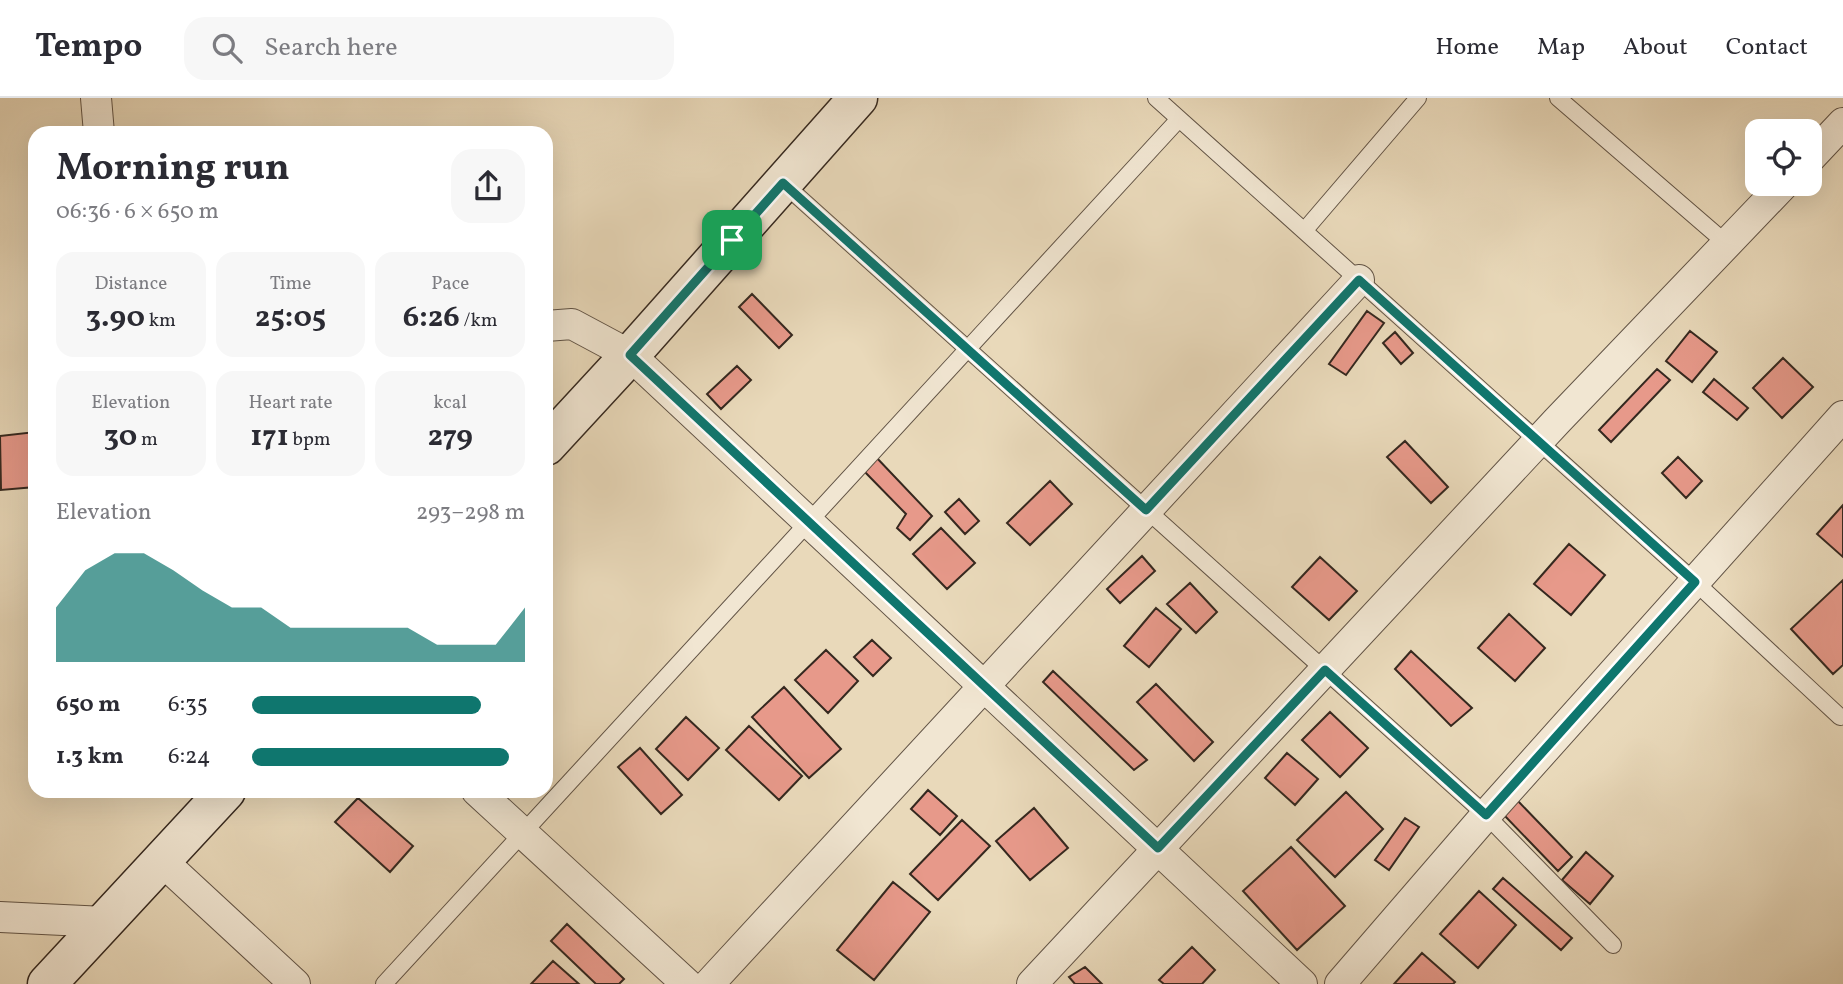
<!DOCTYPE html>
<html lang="en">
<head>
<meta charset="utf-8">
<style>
	body { margin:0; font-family:Vollkorn,serif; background:#f7f7f7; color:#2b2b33; height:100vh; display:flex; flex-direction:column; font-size:26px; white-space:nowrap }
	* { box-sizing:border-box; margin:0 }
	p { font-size:23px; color:#7c7c81 }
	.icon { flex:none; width:38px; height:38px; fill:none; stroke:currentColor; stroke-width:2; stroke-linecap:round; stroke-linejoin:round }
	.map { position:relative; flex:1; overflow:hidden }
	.drawer { position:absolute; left:28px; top:28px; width:525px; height:672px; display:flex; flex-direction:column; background:#fff; border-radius:21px; box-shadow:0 7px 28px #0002 }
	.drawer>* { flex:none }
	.tools { position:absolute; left:1745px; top:21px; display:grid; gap:14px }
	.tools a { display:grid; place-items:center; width:77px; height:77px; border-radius:14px; background:#fff; box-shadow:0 7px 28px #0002; font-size:35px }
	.pin { position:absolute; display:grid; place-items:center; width:60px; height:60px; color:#fff; margin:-30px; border-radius:14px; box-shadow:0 4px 10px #0006 }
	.round { display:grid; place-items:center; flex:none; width:74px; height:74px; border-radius:21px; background:#f7f7f7 }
	.summary { display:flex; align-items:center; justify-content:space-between; height:119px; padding:0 28px }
	h1 { font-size:38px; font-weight:700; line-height:52px }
	.stats { display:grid; grid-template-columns:repeat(3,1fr); gap:10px; height:119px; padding:7px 28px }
	.stats div { display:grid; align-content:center; border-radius:18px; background:#f7f7f7; text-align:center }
	.stats b { font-size:30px; font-weight:700 }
	.stats small { font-size:19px; font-weight:400 }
	.stats p { font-size:19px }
	.chart { height:196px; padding:14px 28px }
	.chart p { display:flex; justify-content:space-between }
	.chart svg { width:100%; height:126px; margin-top:7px; fill:#0f766e; opacity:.7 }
	ul { padding:0 28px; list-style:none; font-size:23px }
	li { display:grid; grid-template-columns:112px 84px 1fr; align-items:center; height:52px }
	li i { height:18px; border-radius:9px; background:#0f766e }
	header { display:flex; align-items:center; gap:42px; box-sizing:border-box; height:98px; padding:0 35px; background:#fff; border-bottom:2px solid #e1e1e2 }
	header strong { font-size:33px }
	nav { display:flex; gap:38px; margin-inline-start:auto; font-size:24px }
	.search { width:490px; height:63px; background:#f7f7f7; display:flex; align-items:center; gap:18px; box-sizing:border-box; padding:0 24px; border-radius:21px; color:#7c7c81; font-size:26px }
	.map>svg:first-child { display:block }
	.building { fill:#e7998a; stroke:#35281f; stroke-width:2 }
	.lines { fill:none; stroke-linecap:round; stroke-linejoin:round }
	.lane-casing { stroke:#625446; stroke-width:18 }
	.street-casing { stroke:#625446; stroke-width:32 }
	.secondary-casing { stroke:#35281f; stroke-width:41 }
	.lane { stroke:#f1e6d2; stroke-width:16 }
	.street { stroke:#f1e6d2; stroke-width:30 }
	.secondary { stroke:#f1e6d2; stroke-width:38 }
	.route-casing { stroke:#fff; stroke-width:14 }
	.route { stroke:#0f766e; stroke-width:9 }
</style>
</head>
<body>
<header>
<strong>Tempo</strong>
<div class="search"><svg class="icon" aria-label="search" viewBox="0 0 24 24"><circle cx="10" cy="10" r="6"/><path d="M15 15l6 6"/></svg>Search here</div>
<nav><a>Home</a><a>Map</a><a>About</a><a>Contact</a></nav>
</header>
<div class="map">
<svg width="1843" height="886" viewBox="0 0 1843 886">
	<rect width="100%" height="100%" fill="#e9d9ba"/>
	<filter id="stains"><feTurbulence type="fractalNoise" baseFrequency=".00286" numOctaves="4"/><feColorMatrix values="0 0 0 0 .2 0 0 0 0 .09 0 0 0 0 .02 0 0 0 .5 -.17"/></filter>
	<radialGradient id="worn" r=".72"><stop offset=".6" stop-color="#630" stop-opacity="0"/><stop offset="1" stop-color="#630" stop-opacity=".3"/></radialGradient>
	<!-- building -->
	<path class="building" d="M752 196 792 237 779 250 739 209Z
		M1367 213 1384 225 1346 277 1329 266Z
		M1690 233 1717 254 1692 284 1666 263Z
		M1395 234 1413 255 1401 266 1383 245Z
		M1783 260 1813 289 1782 320 1753 290Z
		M737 268 751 282 721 311 707 296Z
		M1657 271 1670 282 1611 344 1599 332Z
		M1714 281 1748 310 1737 322 1703 294Z
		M35 334V389L1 392 0 338Z
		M1405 343 1448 389 1431 405 1387 359Z
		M875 358 932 418 910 442 897 430 906 416 861 370Z
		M1678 359 1702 383 1686 400 1662 375Z
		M1050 383 1072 406 1030 447 1007 425Z
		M959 401 979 423 965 436 945 414Z
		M1843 407V459L1817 436Z
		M941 430 975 465 947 491 913 456Z
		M1569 446 1605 477 1571 517 1534 486Z
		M1142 458 1155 473 1120 505 1107 491Z
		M1320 459 1357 493 1329 522 1292 489Z
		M1843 482V567L1833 576 1791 531Z
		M1190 485 1217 514 1196 535 1167 506Z
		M1156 510 1181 531 1149 569 1124 548Z
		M1509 516 1545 550 1515 583 1478 550Z
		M872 542 891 560 873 578 854 559Z
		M826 552 858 583 828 615 795 582Z
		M1411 553 1472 610 1451 628 1395 571Z
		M1053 573 1147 662 1134 672 1043 584Z
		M1156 586 1213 644 1194 663 1137 604Z
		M784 589 841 651 809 680 752 619Z
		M1330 614 1368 650 1340 679 1302 642Z
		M686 619 719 650 688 682 656 651Z
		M749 628 802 678 779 702 726 652Z
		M640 650 682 697 661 716 618 669Z
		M1287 655 1318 681 1295 707 1265 680Z
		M928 692 957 718 940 737 911 711Z
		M1346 694 1383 731 1335 779 1297 742Z
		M358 700 413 748 390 774 335 724Z
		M1517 702 1572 759 1558 773 1503 716Z
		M1034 710 1068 750 1030 782 996 743Z
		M1405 720 1419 729 1389 772 1375 762Z
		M962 722 990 748 938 802 910 776Z
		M1291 749 1345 808 1297 852 1243 793Z
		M1586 754 1613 778 1590 806 1562 782Z
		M1503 780 1572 840 1561 852 1493 791Z
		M893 784 930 814 874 882 837 852Z
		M1479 793 1516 827 1478 870 1440 836Z
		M567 826 624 881 619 886H596L551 843Z
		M1192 849 1215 872 1202 886H1164L1159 882Z
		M1422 855 1455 884 1453 886H1394Z
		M553 863 579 886H531Z
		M1085 869 1102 886H1075L1069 879Z"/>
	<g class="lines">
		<!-- lane casing -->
		<g class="lane-casing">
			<path id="lane" d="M1156 0 1695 484 1840 619
				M1558 0 1727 146
				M783 85 1486 717 1613 847
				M1304 133 1418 0
				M384 886 1179 21"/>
		</g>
		<!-- street casing -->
		<g class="street-casing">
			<path id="street" d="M96 0 99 35
				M1810 60 1843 25
				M546 228 572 226 630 257 1302 886
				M477 693 687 886
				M161 762 295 886
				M0 819 105 824
				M709 886 1359 182
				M1032 886 1557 323 1784 86
				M1340 886 1486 717 1843 318"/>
		</g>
		<!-- secondary casing -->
		<g class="secondary-casing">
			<path id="secondary" d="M546 348 630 257 858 0
				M47 886 226 693"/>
		</g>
		<!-- lane -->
		<use href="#lane" class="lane"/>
		<!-- street -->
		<use href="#street" class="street"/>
		<!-- secondary -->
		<use href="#secondary" class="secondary"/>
	</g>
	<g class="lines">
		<!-- route casing -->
		<g class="route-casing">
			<path id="route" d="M783 85 1146 412 1359 182 1695 484 1486 717 1325 572 1158 750 630 257Z"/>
		</g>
		<!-- route -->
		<use href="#route" class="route"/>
	</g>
	<rect width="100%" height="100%" filter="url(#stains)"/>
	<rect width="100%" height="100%" fill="url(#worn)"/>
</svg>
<div class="tools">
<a><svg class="icon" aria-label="locate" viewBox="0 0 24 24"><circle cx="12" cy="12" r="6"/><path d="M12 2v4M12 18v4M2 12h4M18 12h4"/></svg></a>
</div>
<div class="pin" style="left:732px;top:142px;background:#1e9e55"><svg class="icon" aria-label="arrive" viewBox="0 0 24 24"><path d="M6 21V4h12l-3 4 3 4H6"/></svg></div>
<section class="drawer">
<div class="summary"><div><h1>Morning run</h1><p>06:36 · 6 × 650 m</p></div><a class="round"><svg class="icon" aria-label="share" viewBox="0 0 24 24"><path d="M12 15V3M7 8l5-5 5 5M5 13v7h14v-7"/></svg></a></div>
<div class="stats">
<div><p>Distance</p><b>3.90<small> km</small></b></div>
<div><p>Time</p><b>25:05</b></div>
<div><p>Pace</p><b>6:26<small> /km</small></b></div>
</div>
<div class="stats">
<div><p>Elevation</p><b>30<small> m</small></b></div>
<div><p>Heart rate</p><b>171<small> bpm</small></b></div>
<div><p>kcal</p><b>279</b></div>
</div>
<div class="chart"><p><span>Elevation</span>293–298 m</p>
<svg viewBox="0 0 160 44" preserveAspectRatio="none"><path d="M0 44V25L10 12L20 6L30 6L40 12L50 19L60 25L70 25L80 32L90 32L100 32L110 32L120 32L130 38L140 38L150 38L160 25V44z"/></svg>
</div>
<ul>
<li><b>650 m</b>6:35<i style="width:84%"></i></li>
<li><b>1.3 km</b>6:24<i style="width:94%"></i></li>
</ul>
</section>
</div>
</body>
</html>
